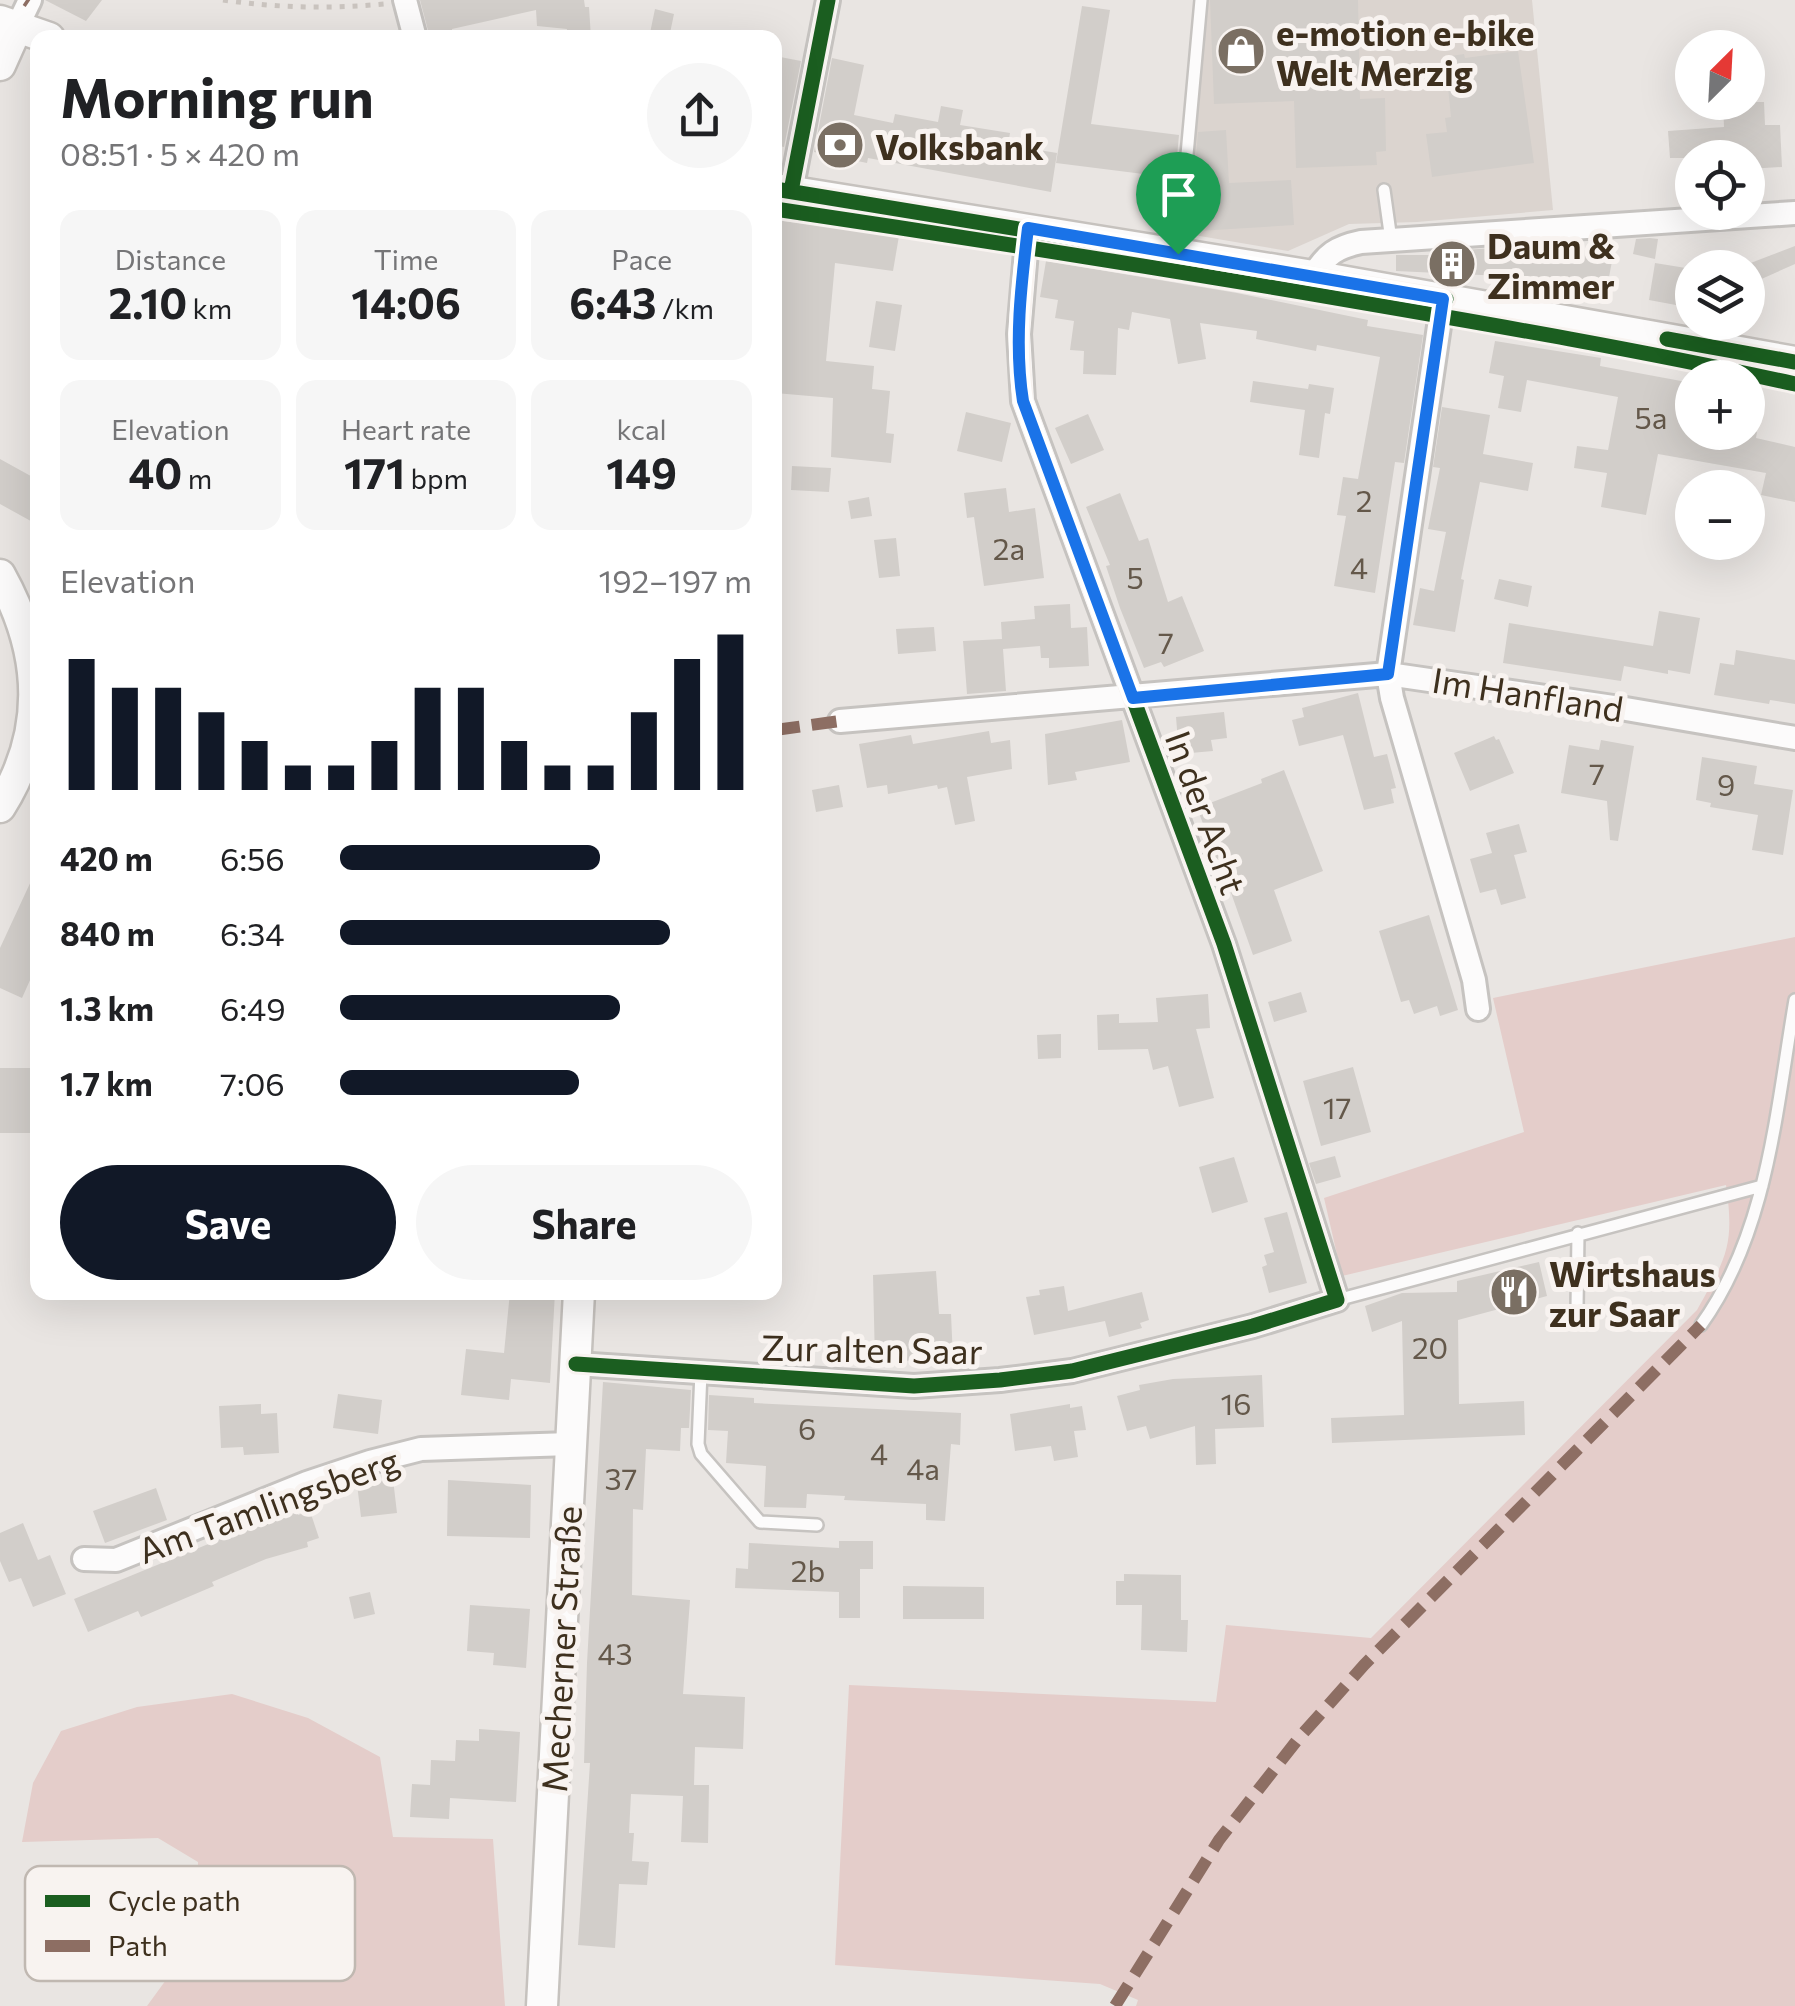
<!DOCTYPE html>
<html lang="en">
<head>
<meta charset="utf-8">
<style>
	body { margin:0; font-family:Commissioner,sans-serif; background:#f6f6f6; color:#202124; height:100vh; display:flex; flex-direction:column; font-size:38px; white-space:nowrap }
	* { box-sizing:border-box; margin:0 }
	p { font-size:32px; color:#757577 }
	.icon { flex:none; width:55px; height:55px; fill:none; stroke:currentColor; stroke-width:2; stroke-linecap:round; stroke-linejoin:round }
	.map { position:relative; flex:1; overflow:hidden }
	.drawer { position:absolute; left:30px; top:30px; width:752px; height:1270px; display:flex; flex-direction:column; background:#fff; border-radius:20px; box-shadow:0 10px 40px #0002 }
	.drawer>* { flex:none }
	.needle { width:65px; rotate:24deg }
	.controls { position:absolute; left:1675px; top:30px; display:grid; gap:20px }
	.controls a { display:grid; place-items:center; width:90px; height:90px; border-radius:50%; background:#fff; box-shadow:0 10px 40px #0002; font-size:50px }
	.pin { position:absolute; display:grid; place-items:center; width:85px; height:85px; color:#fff; margin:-102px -42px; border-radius:50% 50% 50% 0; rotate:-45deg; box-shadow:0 0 10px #0007 }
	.pin .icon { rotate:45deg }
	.round { display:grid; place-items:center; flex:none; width:105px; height:105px; border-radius:52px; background:#f6f6f6 }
	.head { display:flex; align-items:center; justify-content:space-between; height:170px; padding:0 30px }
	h1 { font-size:55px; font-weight:700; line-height:75px }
	.figures { display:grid; grid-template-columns:repeat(3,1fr); gap:15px; height:170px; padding:10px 30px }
	.figures div { display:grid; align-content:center; border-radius:20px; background:#f6f6f6; text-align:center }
	.figures b { font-size:42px; font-weight:700 }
	.figures small { font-size:28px; font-weight:400 }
	.figures p { font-size:28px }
	.chart { height:280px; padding:20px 30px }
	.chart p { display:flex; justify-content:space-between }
	.chart svg { width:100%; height:180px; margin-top:10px; stroke:#111827; stroke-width:6 }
	.primary-button { display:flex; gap:20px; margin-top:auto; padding:20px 30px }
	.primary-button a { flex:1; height:115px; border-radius:60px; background:#111827; color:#fff; font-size:40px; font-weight:700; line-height:115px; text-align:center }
	.primary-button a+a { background:#f6f6f6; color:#202124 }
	ul { padding:0 30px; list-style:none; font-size:32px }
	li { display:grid; grid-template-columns:160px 120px 1fr; align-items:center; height:75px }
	li i { height:25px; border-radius:12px; background:#111827 }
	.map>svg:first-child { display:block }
	.built { fill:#dbd4cf }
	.green { fill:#e4cdca }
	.building { fill:#d2ceca }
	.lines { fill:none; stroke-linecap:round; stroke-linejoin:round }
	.service-casing { stroke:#c6c3c0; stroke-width:16 }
	.minor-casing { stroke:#c6c3c0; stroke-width:28 }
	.secondary-casing { stroke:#c6c2be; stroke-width:35 }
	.path { stroke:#cac4bf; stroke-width:5; stroke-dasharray:5 8; stroke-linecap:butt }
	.service { stroke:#fcfbfb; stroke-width:11 }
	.minor { stroke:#fcfbfb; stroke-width:22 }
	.secondary { stroke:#fcfbfb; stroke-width:30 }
	.quiet { stroke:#8d6e63; stroke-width:12; stroke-dasharray:25 12; stroke-linecap:butt }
	.cycleway-casing { stroke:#f8f3f0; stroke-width:21 }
	.cycleway { stroke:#1b5e20; stroke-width:15 }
	.route-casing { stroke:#fff; stroke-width:20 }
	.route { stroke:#1a73e8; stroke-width:12 }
	.labels { text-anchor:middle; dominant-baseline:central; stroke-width:10; stroke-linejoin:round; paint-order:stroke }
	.number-label { font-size:30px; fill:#64584a }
	.poi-label { font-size:35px; font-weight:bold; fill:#3e301e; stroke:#f8f3f0; text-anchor:start }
	.street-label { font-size:35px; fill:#3e301e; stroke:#f8f3f0 }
	.key { fill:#f8f3f0; stroke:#c0b8b1; stroke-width:2.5 }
	.key-label { font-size:28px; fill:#3e301e }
</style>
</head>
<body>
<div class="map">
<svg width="1795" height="2006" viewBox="0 0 1795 2006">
	<rect width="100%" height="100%" fill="#e9e5e2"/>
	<!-- built -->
	<path class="built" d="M1198 0H1532L1553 210 1417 222 1349 224 1288 251 1188 234Z"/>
	<!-- green -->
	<path class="green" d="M1795 937V2006H1136L1138 2000 1100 1984 835 1965 849 1685 1216 1702 1226 1625 1371 1638 1697 1310C1726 1258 1735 1246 1726 1185L1342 1276 1324 1198 1524 1132 1493 998Z
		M232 1694 308 1718 380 1757 393 1837 493 1839 505 2006H147L171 1973 197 1919 198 1862 158 1838 22 1842 33 1783 61 1731 137 1707Z"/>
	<!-- building -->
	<path class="building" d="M45 0H102L86 21Z
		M420 0H584L585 7H589L591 38H566L567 29 537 26 536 10 452 29 453 38H430Z
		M1210 0H1358L1360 99 1385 98 1386 151 1376 152 1377 165 1296 168 1294 101 1214 104Z
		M1082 6 1110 10 1091 124 1179 135 1175 178 1056 163Z
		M655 9 674 14 669 38 650 33Z
		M1518 51 1534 163 1432 177 1426 134 1447 132 1445 118 1451 117 1445 57 1464 54 1465 58Z
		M775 56 801 61 784 147 775 145Z
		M832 58 864 65 854 115 893 123 895 114 938 122 941 106 963 110 960 125 1010 133 1008 145 1057 153 1051 192 868 158 867 163 814 152Z
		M1723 102H1764L1765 125H1780L1782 167 1748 169V158H1670L1668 131 1724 127Z
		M1226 130 1229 183 1291 180 1294 225 1198 231 1194 181 1198 132Z
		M775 220 899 236 893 271 835 263 826 361 874 366 872 389 890 391 886 433 894 434 891 463 831 457 833 398 775 393Z
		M1650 238 1658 239 1655 259 1633 254 1636 239Z
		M1553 244 1613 256 1606 293 1524 277 1396 271V255H1450V251Z
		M1795 246V264L1748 285V264Z
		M1046 261 1237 293 1368 320 1367 326 1423 335 1404 463 1395 462 1375 593 1334 586 1346 516 1337 515 1343 477 1358 479 1380 357 1317 345 1316 351 1256 339 1257 331 1200 323 1206 359 1178 364 1170 319 1132 312 1129 330 1118 328 1116 375 1083 374 1084 351 1070 350 1074 321 1055 318 1058 300 1040 297Z
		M1655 263 1692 269V308L1649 300Z
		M876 301 902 305 895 351 869 347Z
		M1495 341 1601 358 1600 366 1692 383 1684 432H1757L1756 438 1795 447V502L1761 495 1766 473 1658 454 1646 515 1601 507 1607 473 1574 468 1577 446 1608 450 1618 397 1527 380 1521 412 1498 408 1504 376 1489 373Z
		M1253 381 1308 389 1309 384 1334 388 1330 414 1325 413 1319 458 1299 455 1305 410 1250 402Z
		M1442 407 1490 415 1483 454 1533 463 1528 491 1480 482 1461 579 1464 580 1455 632 1413 625 1420 588 1434 591 1446 532 1428 529 1440 468 1433 467Z
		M966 412 1011 423 1002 462 957 451Z
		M1088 414 1104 450 1071 464 1055 428Z
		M0 459 38 480V525L0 504Z
		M792 466 831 468 829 492 791 490Z
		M1006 488 1009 512 1035 508 1044 578 984 586 974 517 967 518 964 493Z
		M1120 493 1139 541 1148 538 1168 602 1182 596 1204 651 1164 667 1161 662 1144 668 1120 608 1106 566 1110 565 1086 507Z
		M869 497 872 516 851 519 848 501Z
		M896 538 900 576 879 578 874 540Z
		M1499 579 1532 586 1528 607 1494 599Z
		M1070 604 1071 628 1087 627 1089 666 1049 668V658H1041L1040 646 1003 649 1006 691 967 694 963 641 1002 639 1001 622 1035 619 1034 606Z
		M1659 611 1700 618 1690 674 1668 670V674L1624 666 1621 681 1503 663 1509 623 1653 646Z
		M934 627 936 651 898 654 896 629Z
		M1736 650 1795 660V704L1770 700 1769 704 1714 695 1720 663 1734 665Z
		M1358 693 1374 757 1387 754 1396 788 1391 789 1394 803 1364 810 1343 735 1299 746 1292 720 1304 717 1302 708Z
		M1224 712 1227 738 1211 740 1213 751 1179 754 1176 717Z
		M1122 720 1130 762 1075 772 1077 780 1048 785 1045 734Z
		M989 731 991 743 1010 740 1012 769 967 777 975 821 955 825 947 787 938 789 937 785 888 794 887 785 867 788 859 744 911 735 913 744Z
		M1494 736 1496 740 1499 739 1514 773 1470 791 1454 753Z
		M1601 740 1634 746 1618 841 1610 840 1607 801 1561 793 1569 745 1599 750Z
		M1702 757 1757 766 1754 784 1793 790 1783 855 1752 850 1758 815 1710 807 1711 803 1696 800Z
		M1284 770 1323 871 1274 890 1292 941 1253 955 1230 890 1225 892 1208 848 1212 847 1197 808 1262 783 1261 779Z
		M839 785 843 807 816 812 812 790Z
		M1519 824 1527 852 1514 855 1526 898 1501 905 1496 889 1480 893 1470 859 1492 853 1486 833Z
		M38 866V981L31 978 22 998 0 988V948Z
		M1429 915 1458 1010 1440 1016 1437 1006 1414 1014 1409 1000 1401 1002 1379 931Z
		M1301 992 1307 1012 1274 1022 1268 1002Z
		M1208 994 1210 1028 1196 1029 1214 1098 1179 1107 1168 1066 1153 1070 1148 1049 1098 1050 1097 1015 1119 1014V1023L1158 1022 1156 998Z
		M1061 1034V1058L1038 1059 1037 1035Z
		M1353 1067 1371 1132 1321 1146 1303 1081Z
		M0 1068H38V1133H0Z
		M1335 1156 1341 1177 1316 1184 1309 1163Z
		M1234 1157 1248 1202 1212 1213 1199 1167Z
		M1287 1212 1307 1283 1269 1293 1262 1267 1267 1265 1264 1255 1274 1252 1264 1218Z
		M1539 1262 1547 1296 1458 1320 1459 1404 1524 1401 1525 1435 1332 1443 1331 1418 1404 1415 1402 1321 1372 1332 1365 1306 1402 1293 1457 1292V1281Z
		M936 1271 939 1314H951L953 1359 875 1362 873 1275Z
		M1064 1286 1068 1311 1142 1292 1149 1320 1140 1323 1142 1328 1109 1337 1105 1321 1034 1335 1026 1297 1040 1295 1039 1290Z
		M510 1292H555L550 1383 511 1379 509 1400 461 1395 466 1349 504 1353Z
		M1262 1375 1264 1427 1215 1429 1216 1464 1196 1465 1195 1426 1150 1439 1146 1426 1127 1431 1117 1396 1140 1390 1139 1385 1173 1379Z
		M603 1382 691 1390 689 1428H681L680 1451 646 1449 643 1510 633 1509 632 1595 690 1600 683 1694 745 1697 743 1749 695 1747 694 1785H709L708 1843 681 1842 683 1796 631 1794 629 1833H634L632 1861 649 1862 647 1885 619 1884 615 1948 578 1945 590 1763H584L587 1663Z
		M338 1394 382 1400 378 1434 333 1428Z
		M709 1395 754 1398V1403L961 1413 960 1445 951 1444 945 1521 926 1520V1504L844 1500 845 1496 807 1494 806 1508 764 1507 766 1466 726 1463 728 1431 708 1430Z
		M261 1404V1414L277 1413 279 1453 244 1455 243 1447 221 1448 219 1406Z
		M1070 1404V1408L1082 1406 1086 1430 1074 1431 1078 1457 1054 1461 1051 1446 1015 1451 1010 1414Z
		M393 1479 397 1513 361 1517 357 1484Z
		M448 1480 531 1485 530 1538 447 1536Z
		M156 1488 167 1520 105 1543 93 1511Z
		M296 1508 298 1515 310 1511 319 1538 307 1542 308 1547 266 1559 212 1582 214 1586 141 1617 138 1611 88 1632 74 1599Z
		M23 1523 38 1560 50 1555 66 1594 33 1607 21 1578 9 1582 0 1561V1533Z
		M839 1541H873V1569H860V1618H839V1592L735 1588 736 1568 748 1569 749 1543 839 1548Z
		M1124 1574 1181 1575V1620H1188L1187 1652 1141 1650 1142 1605H1116V1581H1124Z
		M903 1586 984 1587V1619H903Z
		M370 1592 375 1614 354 1619 349 1597Z
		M470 1605 530 1609 526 1668 493 1665 494 1653 467 1651Z
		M479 1729 520 1732 516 1802 450 1798 449 1819 410 1817 412 1784 430 1785 431 1760 455 1761 456 1740 479 1741Z"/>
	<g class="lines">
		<!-- service casing -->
		<g class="service-casing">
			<path id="service" d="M1384 190 1391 240
				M1178 254 1201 0
				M1337 1300 1762 1186
				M1577 1309 1578 1233
				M1701 1325C1768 1232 1776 1110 1795 1000
				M701 1372 698 1444 701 1454 760 1522 817 1525"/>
		</g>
		<!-- minor casing -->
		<g class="minor-casing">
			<path id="minor" d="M405 0 415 38
				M17 27 30 0
				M791 191 828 0
				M1313 276C1326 254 1337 247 1361 242L1795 213
				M1443 299 1388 674 1392 698 1474 980 1478 1009
				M840 721 1388 674 1620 708 1795 738
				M576 1364 914 1386 1000 1380 1072 1371 1253 1326 1337 1300 1224 944 1023 401 1019 334 1028 228
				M84 1559 116 1560 307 1483 370 1462 421 1449 571 1444"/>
		</g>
		<!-- secondary casing -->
		<g class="secondary-casing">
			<path id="secondary" d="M0 21 49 38
				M0 65 17 27
				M775 189 1313 276 1795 362
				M0 575C43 652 48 731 0 807
				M542 2006 579 1292"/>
		</g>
		<!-- path -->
		<path class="path" d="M223 0C278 8 329 9 384 4"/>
		<!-- service -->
		<use href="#service" class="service"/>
		<!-- minor -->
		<use href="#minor" class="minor"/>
		<!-- secondary -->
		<use href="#secondary" class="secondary"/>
		<!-- quiet -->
		<path class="quiet" d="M26 0 29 2
			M775 730 840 721
			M1115 2006 1219 1840 1298 1739 1364 1665 1701 1325"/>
		<!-- cycleway casing -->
		<g class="cycleway-casing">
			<path id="cycleway" d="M775 189 1446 299
				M791 191 828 0
				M775 209C964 237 1153 267 1342 299 1494 325 1645 351 1795 384
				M1667 339 1795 362
				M576 1364 914 1386 1000 1380 1072 1371 1253 1326 1337 1300 1224 944 1023 401 1019 334 1028 228"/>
		</g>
		<!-- cycleway -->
		<use href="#cycleway" class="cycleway"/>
	</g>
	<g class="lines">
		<!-- route casing -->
		<g class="route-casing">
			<path id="route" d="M1028 228 1443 299 1388 674 1133 698 1023 401C1014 344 1021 285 1028 228Z"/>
		</g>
		<!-- route -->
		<use href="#route" class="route"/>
	</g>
	<!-- icons -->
	<defs>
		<g id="shop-disc" transform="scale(2.5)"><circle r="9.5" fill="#7a6f63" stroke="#f8f3f0"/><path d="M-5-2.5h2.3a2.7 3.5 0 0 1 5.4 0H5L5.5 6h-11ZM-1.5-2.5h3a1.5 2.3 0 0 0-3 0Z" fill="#fff"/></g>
		<g id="bank-disc" transform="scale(2.5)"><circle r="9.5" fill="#7a6f63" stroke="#f8f3f0"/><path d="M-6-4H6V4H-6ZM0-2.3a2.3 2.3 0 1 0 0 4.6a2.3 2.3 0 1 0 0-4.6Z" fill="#fff"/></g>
		<g id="building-disc" transform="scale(2.5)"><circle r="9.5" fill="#7a6f63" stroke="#f8f3f0"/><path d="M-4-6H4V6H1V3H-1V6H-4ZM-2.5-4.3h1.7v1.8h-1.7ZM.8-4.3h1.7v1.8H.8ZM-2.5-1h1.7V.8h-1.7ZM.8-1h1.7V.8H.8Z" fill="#fff"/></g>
		<g id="restaurant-disc" transform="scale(2.5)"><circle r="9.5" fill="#7a6f63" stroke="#f8f3f0"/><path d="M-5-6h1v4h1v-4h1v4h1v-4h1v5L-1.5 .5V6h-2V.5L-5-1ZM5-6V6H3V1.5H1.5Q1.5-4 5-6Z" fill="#fff"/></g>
	</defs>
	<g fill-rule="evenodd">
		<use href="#shop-disc" x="1241" y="51"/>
		<use href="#bank-disc" x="840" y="145"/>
		<use href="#building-disc" x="1452" y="264"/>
		<use href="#restaurant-disc" x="1514" y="1292"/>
	</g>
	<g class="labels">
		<!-- number labels -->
		<g class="number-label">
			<text x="1651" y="416">5a</text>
			<text x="1364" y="499">2</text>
			<text x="1009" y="547">2a</text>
			<text x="1359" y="566">4</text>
			<text x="1135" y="576">5</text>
			<text x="1166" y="641">7</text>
			<text x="1597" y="772">7</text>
			<text x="1726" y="783">9</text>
			<text x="1337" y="1106">17</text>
			<text x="1430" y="1346">20</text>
			<text x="1236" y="1402">16</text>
			<text x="807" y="1427">6</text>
			<text x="879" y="1452">4</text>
			<text x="923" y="1467">4a</text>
			<text x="621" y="1477">37</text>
			<text x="808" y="1569">2b</text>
			<text x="615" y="1652">43</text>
		</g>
		<!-- poi labels -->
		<g class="poi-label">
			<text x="1276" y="31">e-motion e-bike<tspan x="1276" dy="40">Welt Merzig</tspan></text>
			<text x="875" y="145">Volksbank</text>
			<text x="1487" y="244">Daum &amp;<tspan x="1487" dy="40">Zimmer</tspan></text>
			<text x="1549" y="1272">Wirtshaus<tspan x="1549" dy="40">zur Saar</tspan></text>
		</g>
		<!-- street labels -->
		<g class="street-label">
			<text transform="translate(1528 693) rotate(9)">Im Hanfland</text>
			<text transform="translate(1207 812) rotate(70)">In der Acht</text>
			<text transform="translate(872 1348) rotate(1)">Zur alten Saar</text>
			<text transform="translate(268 1504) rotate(-20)">Am Tamlingsberg</text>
			<text transform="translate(560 1649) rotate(-87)">Mecherner Straße</text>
		</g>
	</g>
	<!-- legend -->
	<rect x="25" y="1866" width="330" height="115" rx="15" class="key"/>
	<rect x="45" y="1895" width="45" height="12" fill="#1b5e20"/>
	<rect x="45" y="1940" width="45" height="12" fill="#8d6e63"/>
	<g class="key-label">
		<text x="108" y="1911">Cycle path</text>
		<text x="108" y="1956">Path</text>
	</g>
</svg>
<div class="controls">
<a><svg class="needle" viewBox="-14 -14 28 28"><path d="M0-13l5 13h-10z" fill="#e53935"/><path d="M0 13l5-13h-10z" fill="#757577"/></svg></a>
<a><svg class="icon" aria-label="locate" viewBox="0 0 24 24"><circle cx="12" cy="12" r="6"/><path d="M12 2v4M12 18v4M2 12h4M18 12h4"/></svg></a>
<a><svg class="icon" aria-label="layers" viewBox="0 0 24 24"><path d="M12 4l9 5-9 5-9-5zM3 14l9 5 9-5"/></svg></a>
<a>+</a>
<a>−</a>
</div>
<div class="pin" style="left:1178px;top:254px;background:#1e9e55"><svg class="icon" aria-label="arrive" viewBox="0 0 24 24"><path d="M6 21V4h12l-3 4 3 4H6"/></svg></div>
<section class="drawer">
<div class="head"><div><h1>Morning run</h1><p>08:51 · 5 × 420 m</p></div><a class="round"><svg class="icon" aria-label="share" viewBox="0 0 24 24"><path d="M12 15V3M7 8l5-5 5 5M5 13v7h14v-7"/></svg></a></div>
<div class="figures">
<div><p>Distance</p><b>2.10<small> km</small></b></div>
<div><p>Time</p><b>14:06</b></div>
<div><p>Pace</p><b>6:43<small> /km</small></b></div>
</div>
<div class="figures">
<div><p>Elevation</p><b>40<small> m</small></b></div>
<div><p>Heart rate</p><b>171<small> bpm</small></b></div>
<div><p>kcal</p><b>149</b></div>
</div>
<div class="chart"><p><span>Elevation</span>192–197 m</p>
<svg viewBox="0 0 160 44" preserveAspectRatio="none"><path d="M5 44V12M15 44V19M25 44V19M35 44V25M45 44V32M55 44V38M65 44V38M75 44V32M85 44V19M95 44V19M105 44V32M115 44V38M125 44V38M135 44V25M145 44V12M155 44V6"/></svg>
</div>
<ul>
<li><b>420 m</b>6:56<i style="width:63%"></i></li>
<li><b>840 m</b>6:34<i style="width:80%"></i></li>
<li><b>1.3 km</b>6:49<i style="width:68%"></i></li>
<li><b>1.7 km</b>7:06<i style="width:58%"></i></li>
</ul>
<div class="primary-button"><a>Save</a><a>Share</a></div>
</section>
</div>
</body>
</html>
